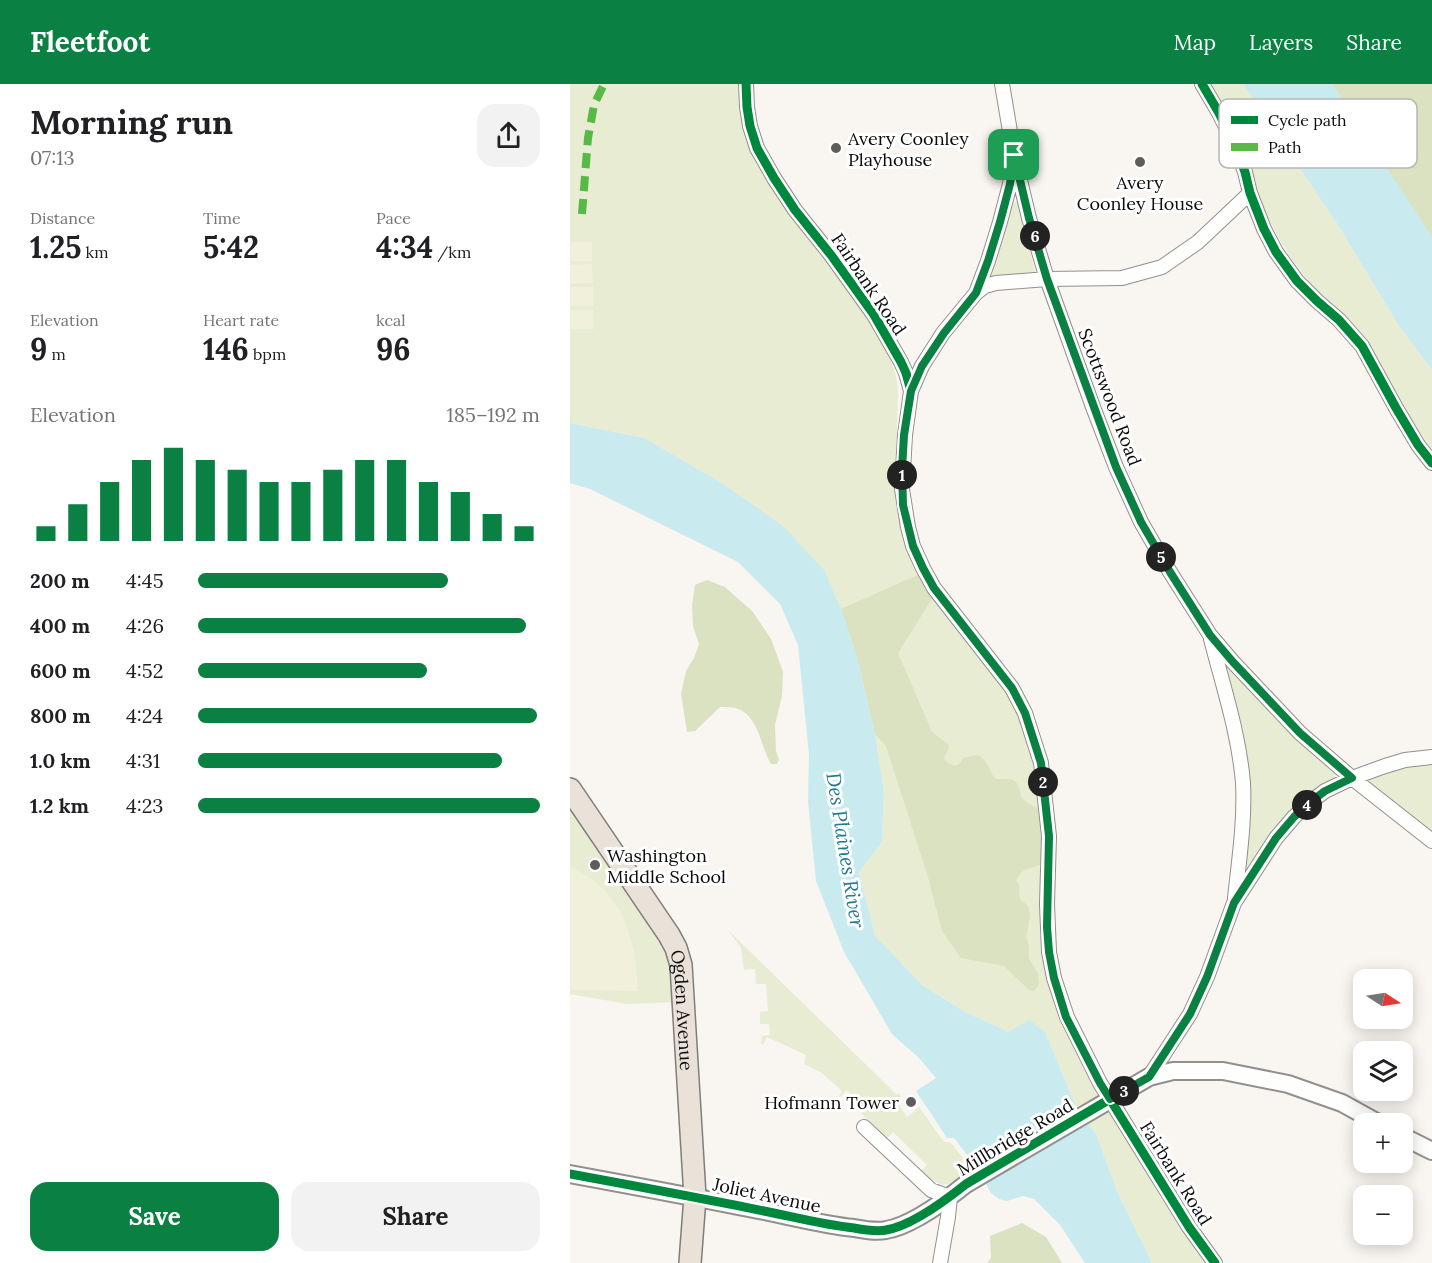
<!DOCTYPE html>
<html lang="en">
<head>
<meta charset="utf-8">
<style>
	body { margin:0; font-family:Lora,serif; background:#f2f2f2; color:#202124; height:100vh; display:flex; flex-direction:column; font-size:22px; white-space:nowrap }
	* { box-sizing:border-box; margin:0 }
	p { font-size:20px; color:#757577 }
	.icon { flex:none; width:33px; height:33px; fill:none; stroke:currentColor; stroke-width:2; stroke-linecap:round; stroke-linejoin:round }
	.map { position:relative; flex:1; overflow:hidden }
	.drawer { display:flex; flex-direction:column; background:#fff; width:570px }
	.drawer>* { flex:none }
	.needle { width:39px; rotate:102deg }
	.buttons { position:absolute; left:783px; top:885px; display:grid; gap:12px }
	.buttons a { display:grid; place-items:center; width:60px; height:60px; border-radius:12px; background:#fff; box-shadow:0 3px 15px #0003; font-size:30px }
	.pin { position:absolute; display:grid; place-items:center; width:51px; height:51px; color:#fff; margin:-26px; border-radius:12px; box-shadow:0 3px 9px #0006 }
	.km { position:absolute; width:30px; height:30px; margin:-15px; border-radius:50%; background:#222; color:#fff; font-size:16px; line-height:30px; text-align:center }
	.round { display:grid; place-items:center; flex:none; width:63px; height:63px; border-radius:18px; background:#f2f2f2 }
	.headline { display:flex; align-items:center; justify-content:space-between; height:102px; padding:0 30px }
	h1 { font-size:33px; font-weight:800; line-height:45px }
	.metrics { display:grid; grid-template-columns:repeat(3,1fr); gap:9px; height:102px; padding:6px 30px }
	.metrics div { display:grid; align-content:center }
	.metrics b { font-size:30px; font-weight:800 }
	.metrics small { font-size:16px; font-weight:400 }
	.metrics p { font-size:16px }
	.chart { height:168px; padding:12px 30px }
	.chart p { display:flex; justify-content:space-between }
	.chart svg { width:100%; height:108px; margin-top:6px; stroke:#0b8043; stroke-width:6 }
	.primary-button { display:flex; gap:12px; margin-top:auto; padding:12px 30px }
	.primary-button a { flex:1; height:69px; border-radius:18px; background:#0b8043; color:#fff; font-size:24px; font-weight:800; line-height:69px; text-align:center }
	.primary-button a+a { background:#f2f2f2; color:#202124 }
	ul { padding:0 30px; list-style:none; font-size:20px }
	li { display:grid; grid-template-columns:96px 72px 1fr; align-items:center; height:45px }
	li i { height:15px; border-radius:8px; background:#0b8043 }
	header { display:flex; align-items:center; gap:36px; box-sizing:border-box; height:84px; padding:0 30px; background:#0b8043; color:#fff }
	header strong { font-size:28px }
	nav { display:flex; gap:33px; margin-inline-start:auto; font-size:21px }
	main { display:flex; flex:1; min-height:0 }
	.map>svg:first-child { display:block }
	.green { fill:#e7ecd2 }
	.forest { fill:#dae2c1 }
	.pitch { fill:#f0f0db }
	.water { fill:#c9ebf0 }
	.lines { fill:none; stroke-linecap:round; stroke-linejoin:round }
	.minor-casing { stroke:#92908e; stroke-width:16 }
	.tertiary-casing { stroke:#92908e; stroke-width:20 }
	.primary-casing { stroke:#7f7e7b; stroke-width:24 }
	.minor { stroke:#fefefd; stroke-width:14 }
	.tertiary { stroke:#fefefd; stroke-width:16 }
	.primary { stroke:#eae1d9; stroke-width:21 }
	.quiet { stroke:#58b947; stroke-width:8; stroke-dasharray:15 8; stroke-linecap:butt }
	.cycleway-casing { stroke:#fff; stroke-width:13 }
	.cycleway { stroke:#00873e; stroke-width:9 }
	.route-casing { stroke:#fff; stroke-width:12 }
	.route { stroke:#0b8043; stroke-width:8 }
	.poi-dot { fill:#5e5d5b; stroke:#fff; stroke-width:2 }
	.labels { text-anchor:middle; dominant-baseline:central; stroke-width:6; stroke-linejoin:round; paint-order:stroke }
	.poi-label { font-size:18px; fill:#0b0b0b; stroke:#fff; text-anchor:start }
	.street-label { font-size:18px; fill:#0b0b0b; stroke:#fff }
	.water-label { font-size:20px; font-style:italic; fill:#227a90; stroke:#fff }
	.key { fill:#fff; stroke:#b6b6b6; stroke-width:1.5 }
	.key-label { font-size:16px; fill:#0b0b0b }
</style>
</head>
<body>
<header>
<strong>Fleetfoot</strong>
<nav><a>Map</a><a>Layers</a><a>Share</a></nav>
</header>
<main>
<section class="drawer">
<div class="headline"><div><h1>Morning run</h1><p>07:13</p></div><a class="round"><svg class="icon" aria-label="share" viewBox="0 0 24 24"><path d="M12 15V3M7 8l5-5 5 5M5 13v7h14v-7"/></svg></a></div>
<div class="metrics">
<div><p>Distance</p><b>1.25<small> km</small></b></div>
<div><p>Time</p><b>5:42</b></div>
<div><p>Pace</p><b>4:34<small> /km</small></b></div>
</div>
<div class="metrics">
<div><p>Elevation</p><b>9<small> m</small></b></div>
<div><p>Heart rate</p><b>146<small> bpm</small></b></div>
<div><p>kcal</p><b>96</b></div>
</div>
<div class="chart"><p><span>Elevation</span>185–192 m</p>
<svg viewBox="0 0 160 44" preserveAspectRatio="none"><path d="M5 44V38M15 44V29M25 44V20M35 44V11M45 44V6M55 44V11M65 44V15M75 44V20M85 44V20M95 44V15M105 44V11M115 44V11M125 44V20M135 44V24M145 44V33M155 44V38"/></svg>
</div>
<ul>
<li><b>200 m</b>4:45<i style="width:73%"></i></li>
<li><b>400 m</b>4:26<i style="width:96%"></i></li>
<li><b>600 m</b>4:52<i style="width:67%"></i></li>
<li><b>800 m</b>4:24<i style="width:99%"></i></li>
<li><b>1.0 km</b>4:31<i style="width:89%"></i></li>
<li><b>1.2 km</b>4:23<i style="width:100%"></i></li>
</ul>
<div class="primary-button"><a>Save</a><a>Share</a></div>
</section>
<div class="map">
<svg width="862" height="1179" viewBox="0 0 862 1179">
	<rect width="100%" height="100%" fill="#f9f5f0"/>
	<!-- green -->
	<path class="green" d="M0 0H170L177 48 278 201 307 249 322 279 326 293 328 308 326 383 328 424 336 457 363 513 422 588 438 610 445 624 453 644 459 661 466 693 470 714 477 891 487 929 513 983 558 1056 589 1111 615 1150 638 1179H582L547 1107 526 1050 506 1023 475 948 437 949 435 946 397 929 352 901 305 853 289 788 312 758 314 708 305 650 287 574 271 525 74 354 0 339Z
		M640 0H673L768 141 829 242 862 286V366L834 324 800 261 786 244 766 226 744 203 722 176 708 153 692 121 675 65 664 39Z
		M443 117 448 119 449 122 465 188 461 190 421 192 420 190 442 118Z
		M657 582 662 586 742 669 761 684 765 690 763 695 737 713 704 746 676 786H675C677 752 682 717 679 684 675 650 665 616 656 584Z
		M862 679V749L799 700 800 692 835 681Z
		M0 709 98 853 110 918 57 920 0 910Z
		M159 847 326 1010H329L331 1013 326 1014V1016L337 1033H338L349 1023 374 1058H380L401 1084C378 1102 376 1108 351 1088L357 1081 323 1048 317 1054 291 1029 295 1024 277 1006 270 1013H269L272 1007 252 989 234 980 236 971 197 953 193 961 191 959 192 952 200 951 199 940H190V928L198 927 196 900H186L185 885 174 886 171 864Z"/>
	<!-- forest -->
	<path class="forest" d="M762 0H862V155Z
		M350 490 363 513 328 569 362 648 379 661 378 666 374 674 378 679 385 682 390 679 393 674 408 671C422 680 417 687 426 695 438 696 446 691 450 707 452 712 449 712 454 716 458 721 466 722 471 727 472 744 477 766 470 781 457 785 451 785 446 797L449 801V809L450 815 458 822 460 832 456 853 459 862V874L468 890 469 901 464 907 459 906 434 882 391 874 372 847 358 793 316 662 305 650 287 574 271 525Z
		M137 496 155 503 183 528 201 555 213 588 212 612 205 641 206 667 209 676 207 680H201C190 662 189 630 165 624 161 623 155 623 150 623L125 647 117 648 111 610 116 587 124 574 129 560 123 542 122 521 125 501Z
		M452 1139 476 1153 492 1179H417L421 1174 420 1152Z"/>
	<!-- pitch -->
	<path class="pitch" d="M0 158H22V177H0Z
		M22 180 23 199 0 200V181Z
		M0 203H23V222H0Z
		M0 226H23L24 245H0Z
		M0 783C53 806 66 853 68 907L0 906Z"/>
	<!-- water -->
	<path class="water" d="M673 0H762L862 153V286L829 242 768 141Z
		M0 339 74 354 153 400 213 442 254 486 271 525 287 574 305 650 314 708 312 758 289 788 305 852 352 901 397 929 435 946 437 949 459 936 475 948 506 1023 526 1050 547 1107 582 1179H515L490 1141 464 1115 453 1112 437 1117 429 1115 421 1109 408 1085 384 1054H377L346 1007 366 994 350 975 322 950 274 868 246 797 238 718 239 671 228 561 210 520 168 478 20 405 0 399Z"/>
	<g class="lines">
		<!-- minor casing -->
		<g class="minor-casing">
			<path id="minor" d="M176 0 177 23 180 42 187 64 204 94 225 126 261 171 304 231 331 278 336 289 341 307 335 351 332 405 338 443 343 462 353 484 364 504 442 604 455 629 471 679 479 752 477 820 479 868 484 894 497 933 530 999 619 1143 645 1179
				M632 0 649 29 665 61 675 88 680 109 694 145 706 168 727 197 747 217 769 236 792 262 826 324 848 361 862 379
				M444 71 459 134 477 195 523 323 546 383 571 438 600 488 640 551 663 578 730 649 782 694 862 757
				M406 209 418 177 430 138 440 100 444 71 432 0
				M341 307 352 282 373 249 406 209 415 202 426 199 477 195 552 194 592 183 628 158 680 109
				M641 555C653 602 669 650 673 699 675 737 669 776 665 814
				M579 993 620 930 637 893 664 819 706 754 724 733 739 719 755 707 782 694 815 682 835 676 862 673
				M294 1043 361 1106 380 1113 378 1133 370 1179"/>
		</g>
		<!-- tertiary casing -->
		<g class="tertiary-casing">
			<path id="tertiary" d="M832 1052 862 1067
				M0 1090C65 1102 130 1114 194 1127 224 1133 254 1141 284 1144 295 1146 306 1148 316 1146 341 1142 376 1116 396 1100L579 993 603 987H653L718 1000 772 1019 810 1040"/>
		</g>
		<!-- primary casing -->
		<g class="primary-casing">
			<g id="primary">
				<path id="s1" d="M0 705 99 851 106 864 111 881 125 1113 120 1179"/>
			</g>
		</g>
		<!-- minor -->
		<use href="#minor" class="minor"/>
		<!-- tertiary -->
		<use href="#tertiary" class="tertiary"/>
		<!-- primary -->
		<use href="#primary" class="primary"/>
		<!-- quiet -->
		<path class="quiet" d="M12 130 18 54 24 21 34 0"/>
		<!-- cycleway casing -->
		<g class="cycleway-casing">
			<path id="cycleway" d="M176 0 177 23 180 42 187 64 204 94 225 126 261 171 304 231 331 278 336 289 341 307 335 351 332 405 338 443 343 462 353 484 364 504 442 604 455 629 471 679 479 752 477 820 479 868 484 894 497 933 530 999 619 1143 645 1179
				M632 0 649 29 665 61 675 88 680 109 694 145 706 168 727 197 747 217 769 236 792 262 826 324 848 361 862 379
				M0 1090C65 1102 130 1114 194 1127 224 1133 254 1141 284 1144 295 1146 306 1148 316 1146 341 1142 376 1116 396 1100L540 1015"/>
		</g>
		<!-- cycleway -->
		<use href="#cycleway" class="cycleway"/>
	</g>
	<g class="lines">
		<!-- route casing -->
		<g class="route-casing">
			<path id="route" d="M444 71 459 134 477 195 546 383 571 438 600 488 640 551 663 578 730 649 782 694 755 707 739 719 724 733 706 754 664 819 637 893 620 930 579 993 540 1015 530 999 496 933 484 894 479 868 477 843 479 752 471 679 455 629 442 604 364 504 353 484 343 462 333 421 332 385 334 351 341 307 352 282 374 249 406 209 418 177 430 138 440 100Z"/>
		</g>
		<!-- route -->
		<use href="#route" class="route"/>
	</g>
	<!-- markers -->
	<g class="poi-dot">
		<circle cx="266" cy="64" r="6"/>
		<circle cx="570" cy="78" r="6"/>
		<circle cx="25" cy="781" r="6"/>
		<circle cx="341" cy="1018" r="6"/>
	</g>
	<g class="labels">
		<!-- poi labels -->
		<g class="poi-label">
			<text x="278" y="54">Avery Coonley<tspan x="278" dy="21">Playhouse</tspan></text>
			<text x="570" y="98" text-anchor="middle">Avery<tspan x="570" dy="21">Coonley House</tspan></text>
			<text x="37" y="771">Washington<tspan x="37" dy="21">Middle School</tspan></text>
			<text x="329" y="1018" text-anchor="end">Hofmann Tower</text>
		</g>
		<!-- street labels -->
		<g class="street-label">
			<text transform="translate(299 200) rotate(56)">Fairbank Road</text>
			<text transform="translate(540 313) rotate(69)">Scottswood Road</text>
			<text stroke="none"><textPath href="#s1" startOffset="254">Ogden Avenue</textPath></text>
			<text transform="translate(445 1053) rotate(-31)">Millbridge Road</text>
			<text transform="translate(606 1089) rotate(58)">Fairbank Road</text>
			<text transform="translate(197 1111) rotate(12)">Joliet Avenue</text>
		</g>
		<!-- water labels -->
		<g class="water-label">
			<text transform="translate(276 766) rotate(81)">Des Plaines River</text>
		</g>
	</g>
	<!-- legend -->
	<rect x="649" y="15" width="198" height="69" rx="9" class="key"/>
	<rect x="661" y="32" width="27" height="8" fill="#00873e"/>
	<rect x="661" y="59" width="27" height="8" fill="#58b947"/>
	<g class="key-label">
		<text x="698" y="42">Cycle path</text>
		<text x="698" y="69">Path</text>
	</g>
</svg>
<div class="buttons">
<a><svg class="needle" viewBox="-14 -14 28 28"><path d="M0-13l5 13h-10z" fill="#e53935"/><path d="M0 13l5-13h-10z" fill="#757577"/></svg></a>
<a><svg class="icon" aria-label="layers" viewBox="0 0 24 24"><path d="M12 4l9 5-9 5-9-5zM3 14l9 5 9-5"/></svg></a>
<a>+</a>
<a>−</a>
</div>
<div class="pin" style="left:444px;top:71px;background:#1e9e55"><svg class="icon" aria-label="arrive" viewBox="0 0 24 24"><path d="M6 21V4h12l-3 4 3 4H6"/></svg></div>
<b class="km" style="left:332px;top:391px">1</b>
<b class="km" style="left:473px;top:698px">2</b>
<b class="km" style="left:554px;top:1007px">3</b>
<b class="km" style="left:737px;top:721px">4</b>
<b class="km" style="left:591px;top:473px">5</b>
<b class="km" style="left:465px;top:152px">6</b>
</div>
</main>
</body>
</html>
